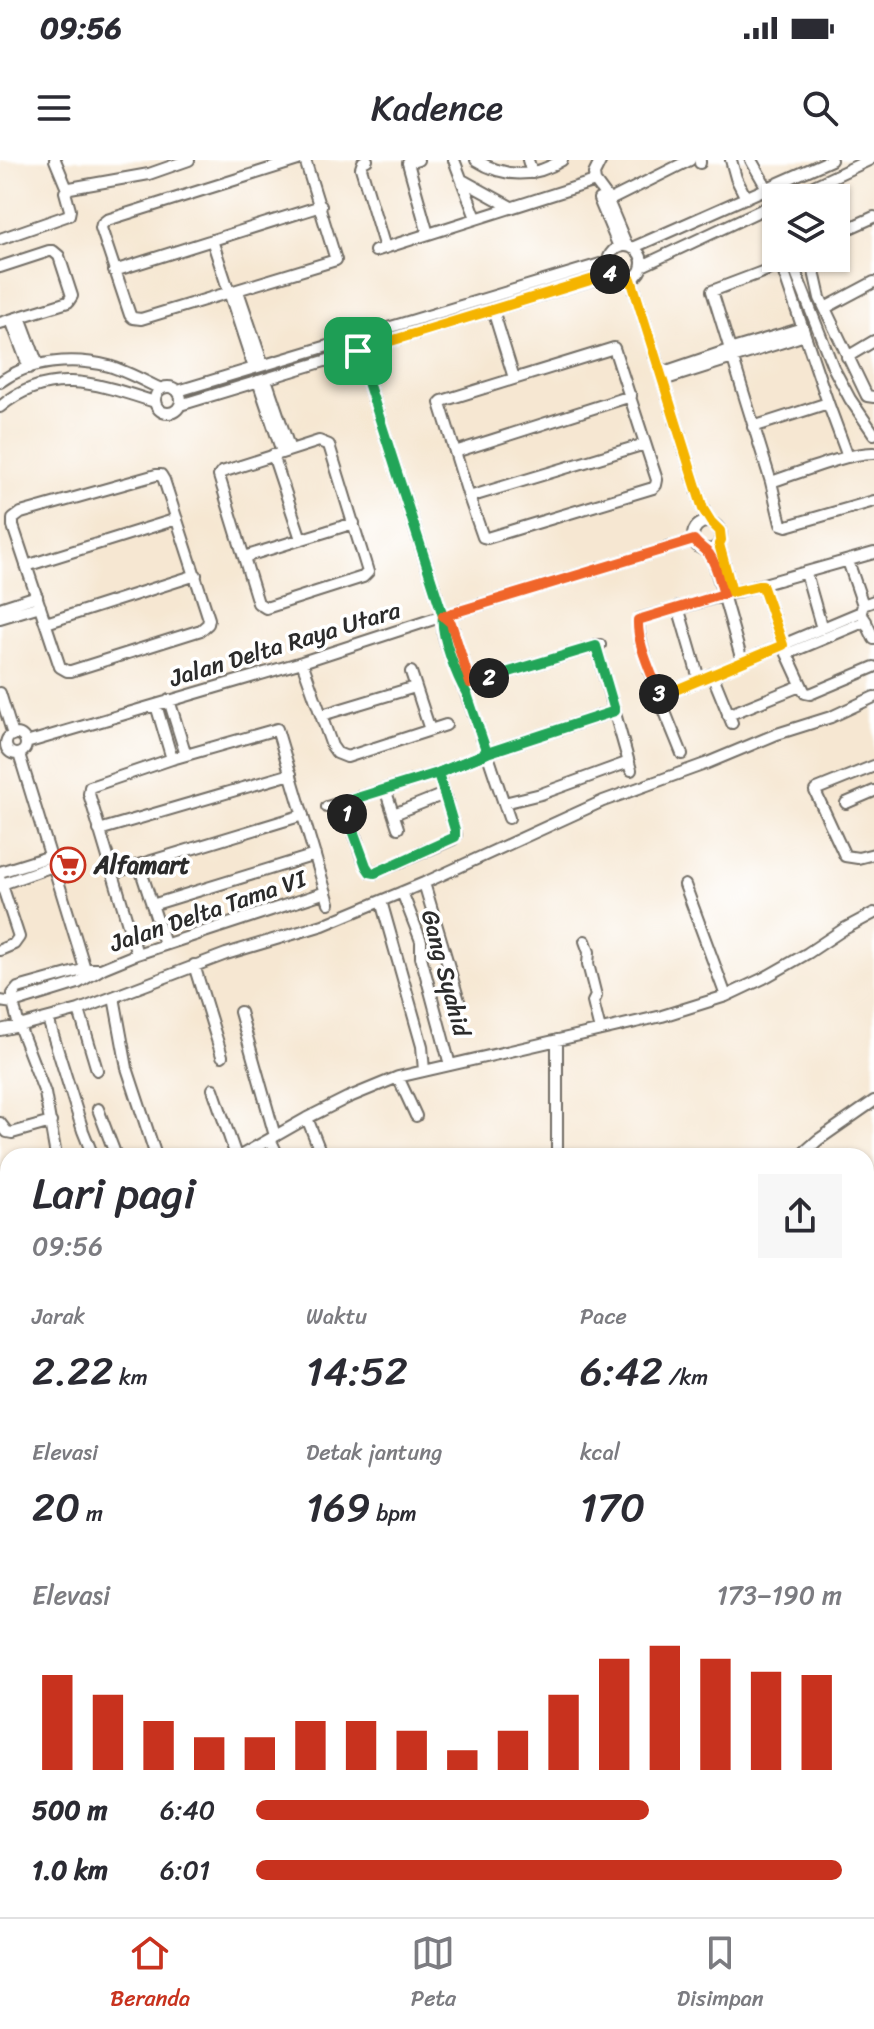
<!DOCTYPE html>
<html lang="id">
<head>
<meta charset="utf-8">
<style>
	body { margin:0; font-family:Sriracha,sans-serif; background:#f7f7f7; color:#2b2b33; height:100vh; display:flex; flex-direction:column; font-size:30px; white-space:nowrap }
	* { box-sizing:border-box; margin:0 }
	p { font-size:26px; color:#7c7c81 }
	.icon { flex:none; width:44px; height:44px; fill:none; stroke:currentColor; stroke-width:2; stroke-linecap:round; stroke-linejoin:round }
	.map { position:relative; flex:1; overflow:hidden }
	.side { position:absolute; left:0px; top:988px; width:874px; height:770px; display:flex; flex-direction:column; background:#fff; border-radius:24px 24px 0 0; box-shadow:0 2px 6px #0004 }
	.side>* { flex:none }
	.controls { position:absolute; left:762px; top:24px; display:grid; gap:16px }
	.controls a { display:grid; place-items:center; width:88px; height:88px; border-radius:0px; background:#fff; box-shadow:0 2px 6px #0004; font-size:40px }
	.pin { position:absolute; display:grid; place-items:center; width:68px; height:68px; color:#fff; margin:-34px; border-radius:16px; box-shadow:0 4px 12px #0006 }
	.km { position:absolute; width:40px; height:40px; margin:-20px; border-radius:50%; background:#222; color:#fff; font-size:22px; line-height:40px; text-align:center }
	.round { display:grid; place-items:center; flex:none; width:84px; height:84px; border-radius:0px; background:#f7f7f7 }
	.headline { display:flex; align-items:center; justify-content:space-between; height:136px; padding:0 32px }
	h1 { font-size:44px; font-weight:600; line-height:60px }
	.figures { display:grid; grid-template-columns:repeat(3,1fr); gap:12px; height:136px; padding:8px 32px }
	.figures div { display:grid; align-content:center }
	.figures b { font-size:40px; font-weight:600 }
	.figures small { font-size:22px; font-weight:400 }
	.figures p { font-size:22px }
	.chart { height:224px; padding:16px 32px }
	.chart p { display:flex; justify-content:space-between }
	.chart svg { width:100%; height:144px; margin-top:8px; stroke:#c8321e; stroke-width:6 }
	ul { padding:0 32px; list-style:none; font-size:26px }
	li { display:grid; grid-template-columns:128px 96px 1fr; align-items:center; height:60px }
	li i { height:20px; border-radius:10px; background:#c8321e }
	.status { display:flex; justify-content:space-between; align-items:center; height:56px; padding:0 40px; background:#fff; direction:ltr }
	.status svg { height:22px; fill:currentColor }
	header { display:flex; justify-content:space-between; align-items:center; height:104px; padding:0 32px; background:#fff; font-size:36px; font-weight:600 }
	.dock { display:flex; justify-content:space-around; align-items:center; height:112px; border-top:2px solid #e1e1e2; background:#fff; font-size:22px; color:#7c7c81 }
	.dock a { display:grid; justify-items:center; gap:4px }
	.dock .current { color:#c8321e }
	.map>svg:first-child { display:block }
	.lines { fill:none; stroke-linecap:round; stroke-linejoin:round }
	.river { stroke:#5cc6d7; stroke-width:14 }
	.minor-casing { stroke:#726d65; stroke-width:14 }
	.minor { stroke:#fff; stroke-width:10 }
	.split-1-casing { stroke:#fff; stroke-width:16 }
	.split-2-casing { stroke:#fff; stroke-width:16 }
	.split-3-casing { stroke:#fff; stroke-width:16 }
	.split-4-casing { stroke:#fff; stroke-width:16 }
	.split-5-casing { stroke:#fff; stroke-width:16 }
	.split-1 { stroke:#22a559; stroke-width:10 }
	.split-2 { stroke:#22a559; stroke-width:10 }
	.split-3 { stroke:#f0652b; stroke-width:10 }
	.split-4 { stroke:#f5b400; stroke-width:10 }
	.split-5 { stroke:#f5b400; stroke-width:10 }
	.labels { text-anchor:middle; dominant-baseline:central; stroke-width:7; stroke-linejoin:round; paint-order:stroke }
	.street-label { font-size:24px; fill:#2b2b2b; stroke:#fff }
	.poi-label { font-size:24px; font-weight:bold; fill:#2b2b2b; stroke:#fff; text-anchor:start }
</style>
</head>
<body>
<div class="status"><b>09:56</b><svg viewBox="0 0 49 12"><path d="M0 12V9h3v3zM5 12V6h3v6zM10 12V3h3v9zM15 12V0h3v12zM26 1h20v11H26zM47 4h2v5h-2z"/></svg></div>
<header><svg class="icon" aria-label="menu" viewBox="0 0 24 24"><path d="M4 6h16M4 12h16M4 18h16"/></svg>Kadence<svg class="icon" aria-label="search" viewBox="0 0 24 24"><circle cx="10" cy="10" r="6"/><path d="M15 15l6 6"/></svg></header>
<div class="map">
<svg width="874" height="1757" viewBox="0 0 874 1757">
	<rect width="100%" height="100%" fill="#fff"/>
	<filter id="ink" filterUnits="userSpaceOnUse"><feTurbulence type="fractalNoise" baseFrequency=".0125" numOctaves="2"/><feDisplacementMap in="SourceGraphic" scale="16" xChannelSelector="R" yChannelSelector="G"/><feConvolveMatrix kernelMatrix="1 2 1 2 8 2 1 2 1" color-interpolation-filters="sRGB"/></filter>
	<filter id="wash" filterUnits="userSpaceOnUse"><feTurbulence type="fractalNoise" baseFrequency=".006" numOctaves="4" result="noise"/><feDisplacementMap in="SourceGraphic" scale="32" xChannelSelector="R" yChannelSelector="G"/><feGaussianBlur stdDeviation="1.8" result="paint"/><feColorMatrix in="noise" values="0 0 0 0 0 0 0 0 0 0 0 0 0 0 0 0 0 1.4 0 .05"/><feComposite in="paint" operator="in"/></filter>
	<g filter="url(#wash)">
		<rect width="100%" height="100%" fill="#f6e7d2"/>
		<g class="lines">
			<!-- river -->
			<path class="river" d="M866 1681 874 1680
				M752 1757 758 1750"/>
		</g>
	</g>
	<g filter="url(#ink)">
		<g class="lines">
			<!-- minor casing -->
			<g class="minor-casing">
				<path id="minor" d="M55 0 67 29
					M298 0 107 60 102 64 101 68 130 155 133 158 141 159 336 100 305 0
					M367 0 363 2 361 8 385 88
					M418 0 408 3 428 74
					M454 0 476 58
					M476 0C504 18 534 18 562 0
					M528 0 532 13
					M601 0 594 14 595 21 606 36 627 86
					M700 0V3
					M731 0 736 18 746 38
					M751 0 776 44
					M462 20 511 47
					M788 38 869 0
					M599 39 619 87
					M602 44 690 0
					M776 63 774 69 776 72
					M836 74 874 57
					M0 79 69 55 70 50 65 32 70 28 149 14 189 0
					M212 80 254 208
					M608 103a17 17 0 1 1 34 0a17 17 0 1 1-34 0Z
					M632 88 831 0
					M375 91 595 21
					M790 98 833 207 850 239 874 274
					M811 98 820 138 865 232 867 236 874 237
					M642 106 776 43
					M0 107 49 91H53L59 96 72 136 68 142 0 163
					M114 111 321 46
					M631 119 703 349 711 362
					M238 131 263 205
					M825 148 874 122
					M493 150 514 218
					M20 157 38 205
					M11 160 29 208
					M614 188 657 320 656 325 653 328 487 378 483 377 469 337 440 243 442 241Z
					M358 191 443 456C439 481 460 515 468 539 483 578 495 618 509 658
					M847 197 874 181
					M661 213 729 190 803 168
					M266 219 290 290
					M663 220 805 175
					M258 221 282 292
					M0 222C30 200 74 197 109 206 126 211 144 221 161 229
					M155 240a13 13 0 1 1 26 0a13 13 0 1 1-26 0Z
					M178 231 607 102
					M180 245 611 114
					M0 247C50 205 101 225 155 242
					M753 267 828 243
					M319 281 329 285 368 412 363 417 266 448 258 443 219 316 222 312Z
					M455 292 631 236
					M273 295 301 379
					M848 297 828 243 782 107 778 106 712 131 771 322 781 364 787 366 874 341
					M156 315H161L164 320 209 459 208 464 201 470 71 511H67L60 507 13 366V359L21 353Z
					M771 322C796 314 850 292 874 293
					M469 337 645 284
					M693 376a14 14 0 1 1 28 0a14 14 0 1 1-28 0Z
					M719 384 732 432
					M706 389 713 399 742 501
					M244 397 354 363
					M848 401 863 445
					M26 406 177 359
					M806 413 822 469
					M762 425 783 485 805 533 810 534 874 507
					M678 447 699 519
					M0 448 37 436
					M443 456 451 463 470 523 469 528
					M0 458 40 446
					M864 458 874 479
					M46 463 196 415
					M596 486 631 610
					M787 494 866 461
					M302 502 332 586 337 593 347 597 446 565
					M411 512 430 570
					M712 514 732 563
					M462 526 600 485
					M0 533 13 575
					M659 537 861 452 863 445 874 441
					M169 540 186 595
					M156 545 172 599
					M322 555 415 527
					M728 555 800 526
					M6 584a10 10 0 1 1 20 0a10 10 0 1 1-20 0Z
					M26 583 302 502 443 456 694 380
					M19 594 86 812
					M682 594C672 568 634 483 639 459L874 393
					M874 606 817 629 815 631 845 696 858 698 874 694
					M385 629 398 668
					M344 642 362 697 370 712 375 713 453 679 456 675 455 670 438 613
					M504 643 541 634 629 602
					M846 643 874 631
					M327 647 438 613 487 593 615 551
					M394 654 444 634
					M99 670 291 614
					M139 705 165 784
					M0 712 51 696
					M112 713 303 655
					M0 719 19 777 14 784 0 790
					M424 723 459 841
					M2 724 53 706
					M685 725 726 836
					M402 732 421 781V797L450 905
					M381 741 422 886 424 911
					M152 745 315 695
					M585 781 589 792 588 804 596 836 593 842 600 870
					M137 794 89 634 90 627 172 599 277 569 329 743
					M194 805 222 896
					M114 837 127 908 156 996
					M0 841 13 843 78 823 103 808 137 794 326 732
					M79 850 97 910
					M240 852 275 976
					M48 859 83 971 93 996
					M0 870 19 866 79 850 226 794 323 765 424 723 603 641 705 604 777 574 831 557 874 537
					M398 917 416 956
					M213 929 236 996
					M98 949 116 996
					M307 958 322 996
					M0 963 7 972 12 973 51 962
					M270 979 278 996
					M56 996 45 933 19 866 13 843V834L18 828 86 809H101
					M240 996 307 958 347 938 398 917 662 856 726 836 764 818 808 793 844 769 874 753
					M557 996V880
					M800 996 818 980 874 941
					M866 1050 874 1067
					M0 1075 8 1071
					M866 1095 874 1091
					M866 1184 874 1198
					M0 1242 8 1240
					M0 1252 8 1250
					M866 1403 874 1397
					M866 1418 874 1412
					M0 1495 8 1490
					M0 1563 8 1562
					M0 1715 8 1735
					M14 1750 17 1757
					M133 1750 136 1757
					M213 1750 216 1757
					M237 1750 240 1757
					M376 1750 378 1757
					M435 1750 437 1757
					M473 1750 476 1757
					M510 1750 514 1757
					M188 1757 206 1750
					M348 1757 353 1755 355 1757"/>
			</g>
			<!-- minor -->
			<use href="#minor" class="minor"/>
		</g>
	</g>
	<g class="lines" filter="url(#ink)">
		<!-- split-1 casing -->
		<g class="split-1-casing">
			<path id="split-1" d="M347 654 344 642 438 613 487 593 467 534C457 517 440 475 443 456L358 191"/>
		</g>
		<!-- split-2 casing -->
		<g class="split-2-casing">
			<path id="split-2" d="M347 654 366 706 370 712 375 713 455 677V670L438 613 487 593 615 551 596 486 489 518"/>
		</g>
		<!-- split-3 casing -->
		<g class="split-3-casing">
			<path id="split-3" d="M489 518 470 523 451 463 443 456 694 380C699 387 704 388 709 394 717 405 720 422 724 434L638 460C637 485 651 511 659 534"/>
		</g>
		<!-- split-4 casing -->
		<g class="split-4-casing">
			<path id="split-4" d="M610 114 623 121 631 119 703 349 711 362 720 371 721 380 719 384 732 432 762 425 783 485 659 537V534"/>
		</g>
		<!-- split-5 casing -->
		<g class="split-5-casing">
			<path id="split-5" d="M358 191 610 114"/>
		</g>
		<!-- split-1 -->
		<use href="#split-1" class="split-1"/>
		<!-- split-2 -->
		<use href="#split-2" class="split-2"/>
		<!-- split-3 -->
		<use href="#split-3" class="split-3"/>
		<!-- split-4 -->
		<use href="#split-4" class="split-4"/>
		<!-- split-5 -->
		<use href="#split-5" class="split-5"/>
	</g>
	<!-- icons -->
	<defs>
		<g id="supermarket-ring" transform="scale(1.8)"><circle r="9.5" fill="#fff" stroke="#c8321e" stroke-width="1.5"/><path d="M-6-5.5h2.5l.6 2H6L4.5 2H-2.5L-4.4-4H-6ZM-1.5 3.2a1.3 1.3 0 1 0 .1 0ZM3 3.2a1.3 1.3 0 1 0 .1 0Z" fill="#c8321e"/></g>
	</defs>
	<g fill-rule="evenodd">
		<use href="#supermarket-ring" x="68" y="705"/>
	</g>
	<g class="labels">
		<!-- street labels -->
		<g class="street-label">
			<text transform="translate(285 484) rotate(-17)">Jalan Delta Raya Utara</text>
			<text transform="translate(208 751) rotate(-19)">Jalan Delta Tama VI</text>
			<text transform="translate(446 813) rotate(75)">Gang Syahid</text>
		</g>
		<!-- poi labels -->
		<g class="poi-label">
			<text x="94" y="705">Alfamart</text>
		</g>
	</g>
</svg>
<div class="controls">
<a><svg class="icon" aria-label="layers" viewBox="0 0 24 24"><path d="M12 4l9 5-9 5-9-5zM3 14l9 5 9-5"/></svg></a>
</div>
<div class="pin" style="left:358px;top:191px;background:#1e9e55"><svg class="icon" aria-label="arrive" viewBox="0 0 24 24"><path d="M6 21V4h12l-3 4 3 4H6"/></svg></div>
<b class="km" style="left:347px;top:654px">1</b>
<b class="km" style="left:489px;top:518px">2</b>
<b class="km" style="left:659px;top:534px">3</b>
<b class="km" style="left:610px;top:114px">4</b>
<section class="side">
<div class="headline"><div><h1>Lari pagi</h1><p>09:56</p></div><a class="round"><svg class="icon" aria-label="share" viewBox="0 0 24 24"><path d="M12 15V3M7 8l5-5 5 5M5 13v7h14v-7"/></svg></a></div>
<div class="figures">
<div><p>Jarak</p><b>2.22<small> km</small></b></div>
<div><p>Waktu</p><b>14:52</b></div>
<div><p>Pace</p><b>6:42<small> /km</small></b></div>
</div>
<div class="figures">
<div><p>Elevasi</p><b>20<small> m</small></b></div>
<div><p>Detak jantung</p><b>169<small> bpm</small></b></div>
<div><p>kcal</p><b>170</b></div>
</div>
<div class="chart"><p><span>Elevasi</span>173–190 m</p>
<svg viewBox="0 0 160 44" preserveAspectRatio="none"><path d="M5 44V15M15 44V21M25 44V29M35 44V34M45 44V34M55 44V29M65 44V29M75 44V32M85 44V38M95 44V32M105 44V21M115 44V10M125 44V6M135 44V10M145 44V14M155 44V15"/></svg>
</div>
<ul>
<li><b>500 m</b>6:40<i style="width:67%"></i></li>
<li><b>1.0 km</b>6:01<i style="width:100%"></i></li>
</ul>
</section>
</div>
<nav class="dock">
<a class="current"><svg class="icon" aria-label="home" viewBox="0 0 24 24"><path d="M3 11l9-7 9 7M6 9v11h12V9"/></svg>Beranda</a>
<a><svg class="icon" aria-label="map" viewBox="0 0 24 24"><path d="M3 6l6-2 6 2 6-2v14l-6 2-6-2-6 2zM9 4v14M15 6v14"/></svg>Peta</a>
<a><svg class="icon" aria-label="saved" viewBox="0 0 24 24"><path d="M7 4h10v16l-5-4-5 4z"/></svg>Disimpan</a>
</nav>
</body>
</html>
